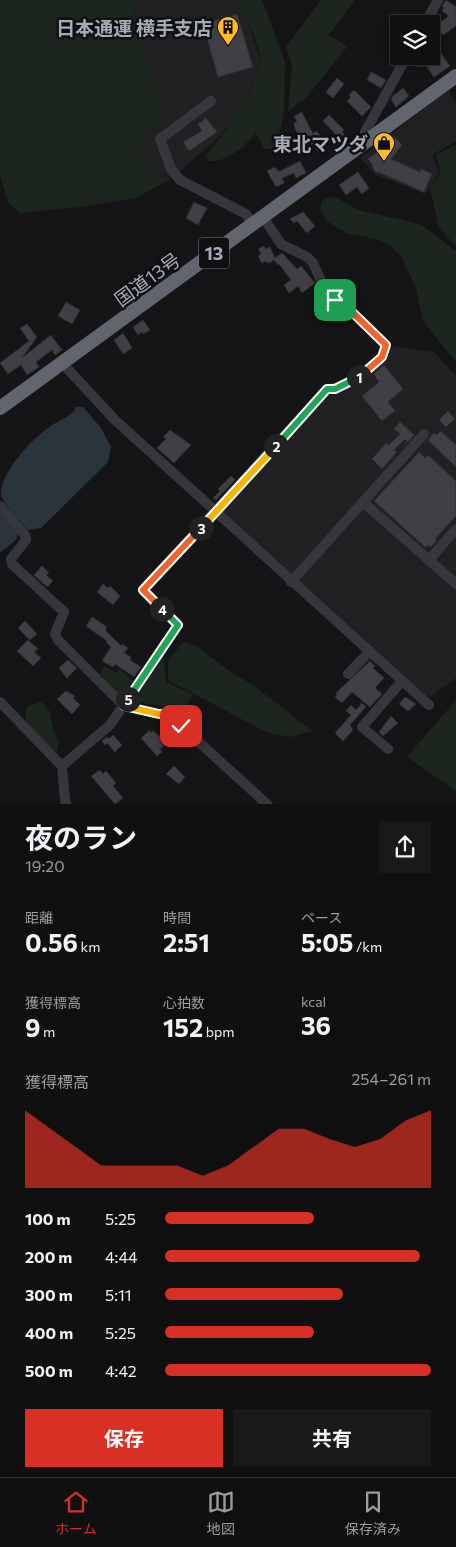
<!DOCTYPE html>
<html lang="ja">
<head>
<meta charset="utf-8">
<style>
	body { margin:0; font-family:Commissioner,"Noto Sans JP",sans-serif; background:#19191a; color:#f1f3f6; height:100vh; display:flex; flex-direction:column; font-size:19px; white-space:nowrap }
	* { box-sizing:border-box; margin:0 }
	p { font-size:16px; color:#9c9d9f }
	.icon { flex:none; width:28px; height:28px; fill:none; stroke:currentColor; stroke-width:2; stroke-linecap:round; stroke-linejoin:round }
	.map { position:relative; height:804px; overflow:hidden }
	.details { display:flex; flex-direction:column; background:#101011; flex:1 }
	.details>* { flex:none }
	.fabs { position:absolute; left:390px; top:15px; display:grid; gap:10px }
	.fabs a { display:grid; place-items:center; width:50px; height:50px; border-radius:0px; background:#101011; box-shadow:0 2px 12px #0003,0 0 0 1px #303031; font-size:25px }
	.pin { position:absolute; display:grid; place-items:center; width:42px; height:42px; color:#fff; margin:-21px; border-radius:10px; box-shadow:0 2px 8px #0006 }
	.km { position:absolute; width:25px; height:25px; margin:-12px; border-radius:50%; background:#222; color:#fff; font-size:14px; line-height:25px; text-align:center }
	.round { display:grid; place-items:center; flex:none; width:52px; height:52px; border-radius:0px; background:#19191a }
	.overview { display:flex; align-items:center; justify-content:space-between; height:85px; padding:0 25px }
	h1 { font-size:28px; font-weight:700; line-height:38px }
	.stats { display:grid; grid-template-columns:repeat(3,1fr); gap:8px; height:85px; padding:5px 25px }
	.stats div { display:grid; align-content:center }
	.stats b { font-size:25px; font-weight:700 }
	.stats small { font-size:14px; font-weight:400 }
	.stats p { font-size:14px }
	.chart { height:140px; padding:10px 25px }
	.chart p { display:flex; justify-content:space-between }
	.chart svg { width:100%; height:90px; margin-top:5px; fill:#d93025; opacity:.7 }
	.button { display:flex; gap:10px; margin-top:auto; padding:10px 25px }
	.button a { flex:1; height:58px; border-radius:0px; background:#d93025; color:#fff; font-size:20px; font-weight:700; line-height:58px; text-align:center }
	.button a+a { background:#19191a; color:#f1f3f6 }
	ul { padding:0 25px; list-style:none; font-size:16px }
	li { display:grid; grid-template-columns:80px 60px 1fr; align-items:center; height:38px }
	li i { height:12px; border-radius:6px; background:#d93025 }
	.tabs { display:flex; justify-content:space-around; align-items:center; height:70px; border-top:1px solid #303031; background:#101011; font-size:14px; color:#9c9d9f }
	.tabs a { display:grid; justify-items:center; gap:2px }
	.tabs .selected { color:#d93025 }
	.map>svg:first-child { display:block }
	.built { fill:#212124 }
	.green { fill:#1d261e }
	.water { fill:#2a343c }
	.building { fill:#3f4044; stroke:#2f2f33 }
	.lines { fill:none; stroke-linecap:round; stroke-linejoin:round }
	.minor { stroke:#36373d; stroke-width:10 }
	.highway { stroke:#62656e; stroke-width:14 }
	.split-1-casing { stroke:#fff; stroke-width:10 }
	.split-2-casing { stroke:#fff; stroke-width:10 }
	.split-3-casing { stroke:#fff; stroke-width:10 }
	.split-4-casing { stroke:#fff; stroke-width:10 }
	.split-5-casing { stroke:#fff; stroke-width:10 }
	.split-6-casing { stroke:#fff; stroke-width:10 }
	.split-1 { stroke:#f0652b; stroke-width:6 }
	.split-2 { stroke:#22a559; stroke-width:6 }
	.split-3 { stroke:#f5b400; stroke-width:6 }
	.split-4 { stroke:#f0652b; stroke-width:6 }
	.split-5 { stroke:#22a559; stroke-width:6 }
	.split-6 { stroke:#f5b400; stroke-width:6 }
	.labels { text-anchor:middle; dominant-baseline:central; stroke-width:5; stroke-linejoin:round; paint-order:stroke }
	.shield { fill:#101012; stroke:#797c86; stroke-width:1 }
	.shield-label { font-size:18px; font-weight:bold; fill:#a6abb8 }
	.poi-label { font-size:19px; font-weight:bold; fill:#a6abb8; stroke:#101012; text-anchor:end }
	.street-label { font-size:19px; fill:#a6abb8; stroke:#101012 }
</style>
</head>
<body>
<div class="map">
<svg width="456" height="805" viewBox="0 0 456 805">
	<rect width="100%" height="100%" fill="#151517"/>
	<!-- built -->
	<path class="built" d="M151 0H225L236 5 246 18 260 58 256 75 246 99 232 122 214 142 169 180 139 153 137 149V145L165 116 132 4Z
		M448 90 456 104V141L432 155 439 174 425 194 376 175 360 158Z
		M392 346 434 352 456 376V678L429 698 222 510 328 393 384 359Z"/>
	<!-- green -->
	<path class="green" d="M0 0H151L132 5 165 116 137 145 139 153 169 180 135 198 85 206 20 213 9 204 0 176Z
		M225 0H262L285 62 284 113 277 144 270 149H264L256 133C243 147 229 162 209 161L206 156C214 143 224 134 232 122 242 108 260 75 260 58 260 49 255 39 252 32 246 17 240 7 225 0Z
		M321 0H355L329 35 347 47 306 98 288 112 292 66 286 47Z
		M455 145 456 152V246L439 228 430 187 441 174 436 155Z
		M335 197 358 210 420 224 456 251V362L423 321 416 288 402 258 391 246 377 239 346 233 327 221 321 211V203L324 199Z
		M183 642 195 645 228 670 254 686 313 731 290 737 266 732 168 680V661Z
		M163 655 166 682 193 694 180 718 167 707 132 701Z
		M104 666 116 673 119 669 133 680 122 698 100 674Z
		M456 700V791L407 757Z
		M41 702 49 710 53 729 59 742 57 752C49 749 29 729 26 721 24 716 26 710 28 706Z"/>
	<!-- water -->
	<path class="water" d="M76 407H83L101 428 111 447 108 462 41 528 28 530C19 520 7 508 1 496 0 471 34 437 52 425 61 419 72 417 76 407Z
		M0 514C19 534 27 535 0 552Z"/>
	<!-- building -->
	<path class="building" d="M446 0 456 7V26L443 35 436 25 449 16 442 11 444 8 442 6Z
		M237 14 253 67 218 77 203 24Z
		M431 39 450 66 434 77 426 66 417 67 413 60 416 56H431Z
		M371 72 386 80 381 88 367 80Z
		M337 78 344 84 333 98 326 92Z
		M403 88 409 96 396 107 391 100 393 96Z
		M354 90 371 107 362 116 347 101 351 97 349 95Z
		M302 112 313 134 316 131 320 135 317 138 325 146 319 152 301 133 298 134 295 129 294 123 297 121 294 116Z
		M329 115 344 130 342 132 345 135 340 139 323 121Z
		M206 118 217 132 189 151 183 142 202 131 198 124Z
		M396 138 402 145 391 159 420 172 421 169 432 174 424 192 378 172 376 173 372 166 373 165 368 159Z
		M300 161 306 173 296 178 294 173 282 178 284 183 276 187 267 171 275 167 278 171H280Z
		M358 172 369 188 362 194 357 187 346 195 339 185Z
		M194 202 207 208 198 225 186 218Z
		M303 212 315 226 307 233 297 221 294 223 290 219Z
		M264 246 266 249 270 247 275 258 282 253 297 269 301 266 315 283 302 293 298 286 289 293 284 285 291 280 279 264 278 265 274 260 269 263 265 261 262 263 258 256 261 254 258 249Z
		M66 302 80 310 72 324 58 316Z
		M143 320 150 330 143 334 142 332 138 335 133 327Z
		M27 324 37 337 22 358 51 335 62 350 55 355 52 350 36 362 39 367 27 375 21 365 8 374 0 363 29 341 20 328Z
		M123 333 132 348 123 354 114 340Z
		M384 365 403 389 388 402 395 411 382 421 362 396 379 382 374 374Z
		M448 411 455 419 446 427 439 420Z
		M400 422 414 435 408 442 405 439 394 450 397 452 382 469 372 459 386 443 389 445 400 434 394 429Z
		M170 430 191 445 174 463 157 448 166 439 163 437Z
		M441 431 456 445V467L428 440 434 433 437 435Z
		M419 452 425 458 428 455 456 481V516L435 539 437 540 431 547 428 545 426 548 374 501Z
		M231 476 235 480 216 500 213 498 220 491 218 489Z
		M42 566 49 573 46 575 53 581 47 587 34 575Z
		M103 584 108 588 110 586 120 596 113 605 97 592Z
		M92 617 107 627 105 630 121 646 122 644 128 648 124 653 131 657 130 660 141 667 134 677 115 664 113 667 102 661 111 647 106 642 107 641 86 626Z
		M25 621 37 634 30 640 18 628Z
		M28 640 38 649 34 652 41 658 33 666 17 651Z
		M68 660 77 668 67 678 59 668Z
		M370 661 375 666 373 668 384 678 375 688 382 694 370 707 352 692 342 703 335 697 337 695 336 693Z
		M66 691 75 696 73 698 80 705 72 714 57 699Z
		M405 697 416 704 408 711 399 704Z
		M362 703 366 707 350 725 353 730 343 741 335 733 351 715 346 711 351 705 356 710Z
		M391 716 398 723 383 736 379 732Z
		M150 730V733L153 731 163 739 160 741 164 746 160 749 162 752 157 756 141 738Z
		M113 735 122 745 115 752 107 743 105 745 102 741 107 737 109 739Z
		M174 766 185 777 179 784 166 774Z
		M100 770 103 774 106 771 116 783 113 786 123 798 115 804 91 776Z"/>
	<g class="lines">
		<!-- minor -->
		<path class="minor" d="M425 24 438 0
			M211 101 160 139 171 169 180 180 246 214 253 224
			M365 142V132L407 56
			M63 364 115 420 429 705
			M363 502 456 584
			M0 506 25 535 26 540 11 559 12 564 64 612 55 634 58 640 124 706 159 714H168L268 805
			M429 560 456 529
			M291 582 424 434
			M348 674 369 652
			M0 702 62 766 65 800 67 805
			M388 749 362 727 402 681
			M62 766 110 725 178 625 143 590 327 389C346 389 384 365 386 345L347 307 327 294 313 263 307 257 281 244 263 217"/>
		<!-- highway -->
		<path class="highway" d="M0 408 456 76"/>
	</g>
	<g class="lines">
		<!-- split-1 casing -->
		<g class="split-1-casing">
			<path id="split-1" d="M335 300 347 307 386 345 382 357 359 377"/>
		</g>
		<!-- split-2 casing -->
		<g class="split-2-casing">
			<path id="split-2" d="M276 446 327 389H335L359 377"/>
		</g>
		<!-- split-3 casing -->
		<g class="split-3-casing">
			<path id="split-3" d="M201 528 276 446"/>
		</g>
		<!-- split-4 casing -->
		<g class="split-4-casing">
			<path id="split-4" d="M162 609 143 590 201 528"/>
		</g>
		<!-- split-5 casing -->
		<g class="split-5-casing">
			<path id="split-5" d="M128 699 178 625 162 609"/>
		</g>
		<!-- split-6 casing -->
		<g class="split-6-casing">
			<path id="split-6" d="M128 699 124 706 159 714H168L181 726"/>
		</g>
		<!-- split-1 -->
		<use href="#split-1" class="split-1"/>
		<!-- split-2 -->
		<use href="#split-2" class="split-2"/>
		<!-- split-3 -->
		<use href="#split-3" class="split-3"/>
		<!-- split-4 -->
		<use href="#split-4" class="split-4"/>
		<!-- split-5 -->
		<use href="#split-5" class="split-5"/>
		<!-- split-6 -->
		<use href="#split-6" class="split-6"/>
	</g>
	<!-- icons -->
	<defs>
		<g id="building-pin" transform="scale(1.125)"><path d="M0 17L-7.5 6A9.5 9.5 0 1 1 7.5 6Z" fill="#fdbc27" stroke="#101012"/><path d="M-4-6H4V6H1V3H-1V6H-4ZM-2.5-4.3h1.7v1.8h-1.7ZM.8-4.3h1.7v1.8H.8ZM-2.5-1h1.7V.8h-1.7ZM.8-1h1.7V.8H.8Z" fill="#111"/></g>
		<g id="shop-pin" transform="scale(1.125)"><path d="M0 17L-7.5 6A9.5 9.5 0 1 1 7.5 6Z" fill="#fdbc27" stroke="#101012"/><path d="M-5-2.5h2.3a2.7 3.5 0 0 1 5.4 0H5L5.5 6h-11ZM-1.5-2.5h3a1.5 2.3 0 0 0-3 0Z" fill="#111"/></g>
	</defs>
	<g fill-rule="evenodd">
		<use href="#building-pin" x="228" y="27"/>
		<use href="#shop-pin" x="384" y="143"/>
	</g>
	<g class="labels">
		<!-- shield labels -->
		<rect class="shield" x="199" y="237.5" width="30" height="31" rx="4"/>
		<g class="shield-label">
			<text x="214" y="253">13</text>
		</g>
		<!-- poi labels -->
		<g class="poi-label">
			<text x="212" y="27">日本通運 横手支店</text>
			<text x="368" y="143">東北マツダ</text>
		</g>
		<!-- street labels -->
		<g class="street-label">
			<text transform="translate(147 279) rotate(-36)">国道13号</text>
		</g>
	</g>
</svg>
<div class="fabs">
<a><svg class="icon" aria-label="layers" viewBox="0 0 24 24"><path d="M12 4l9 5-9 5-9-5zM3 14l9 5 9-5"/></svg></a>
</div>
<div class="pin" style="left:335px;top:300px;background:#1e9e55"><svg class="icon" aria-label="arrive" viewBox="0 0 24 24"><path d="M6 21V4h12l-3 4 3 4H6"/></svg></div>
<div class="pin" style="left:181px;top:726px;background:#d93025"><svg class="icon" aria-label="check" viewBox="0 0 24 24"><path d="M5 12l5 5 9-10"/></svg></div>
<b class="km" style="left:359px;top:377px">1</b>
<b class="km" style="left:276px;top:446px">2</b>
<b class="km" style="left:201px;top:528px">3</b>
<b class="km" style="left:162px;top:609px">4</b>
<b class="km" style="left:128px;top:699px">5</b>
</div>
<section class="details">
<div class="overview"><div><h1>夜のラン</h1><p>19:20</p></div><a class="round"><svg class="icon" aria-label="share" viewBox="0 0 24 24"><path d="M12 15V3M7 8l5-5 5 5M5 13v7h14v-7"/></svg></a></div>
<div class="stats">
<div><p>距離</p><b>0.56<small> km</small></b></div>
<div><p>時間</p><b>2:51</b></div>
<div><p>ペース</p><b>5:05<small> /km</small></b></div>
</div>
<div class="stats">
<div><p>獲得標高</p><b>9<small> m</small></b></div>
<div><p>心拍数</p><b>152<small> bpm</small></b></div>
<div><p>kcal</p><b>36</b></div>
</div>
<div class="chart"><p><span>獲得標高</span>254–261 m</p>
<svg viewBox="0 0 160 44" preserveAspectRatio="none"><path d="M0 44V6L10 15L20 24L30 33L40 33L50 33L60 33L70 38L80 33L90 24L100 15L110 15L120 20L130 24L140 20L150 11L160 6V44z"/></svg>
</div>
<ul>
<li><b>100 m</b>5:25<i style="width:56%"></i></li>
<li><b>200 m</b>4:44<i style="width:96%"></i></li>
<li><b>300 m</b>5:11<i style="width:67%"></i></li>
<li><b>400 m</b>5:25<i style="width:56%"></i></li>
<li><b>500 m</b>4:42<i style="width:100%"></i></li>
</ul>
<div class="button"><a>保存</a><a>共有</a></div>
</section>
<nav class="tabs">
<a class="selected"><svg class="icon" aria-label="home" viewBox="0 0 24 24"><path d="M3 11l9-7 9 7M6 9v11h12V9"/></svg>ホーム</a>
<a><svg class="icon" aria-label="map" viewBox="0 0 24 24"><path d="M3 6l6-2 6 2 6-2v14l-6 2-6-2-6 2zM9 4v14M15 6v14"/></svg>地図</a>
<a><svg class="icon" aria-label="saved" viewBox="0 0 24 24"><path d="M7 4h10v16l-5-4-5 4z"/></svg>保存済み</a>
</nav>
</body>
</html>
